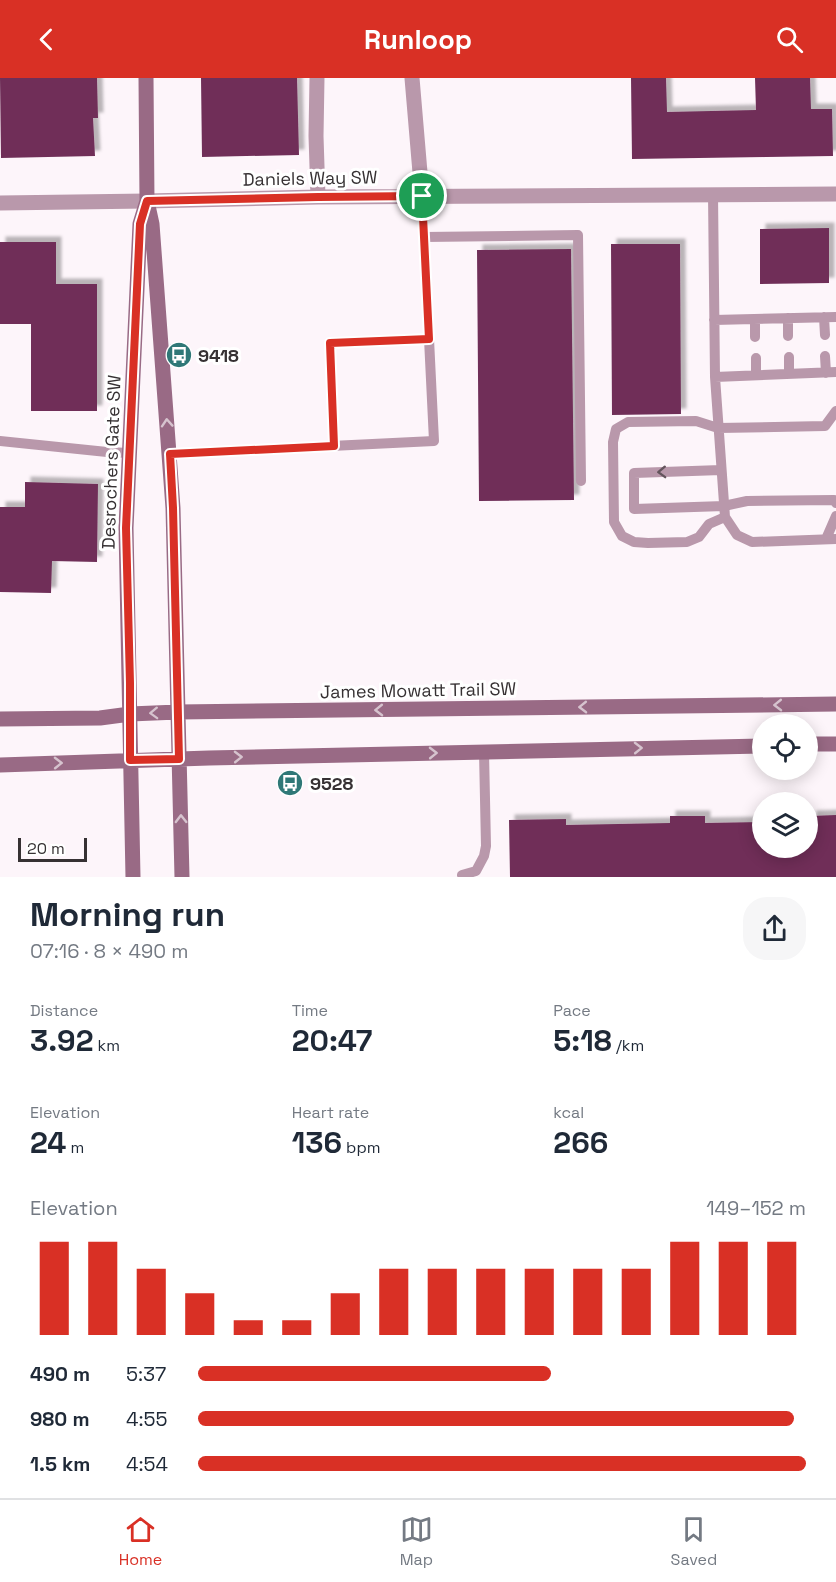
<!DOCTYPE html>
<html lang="en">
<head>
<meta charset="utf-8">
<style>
	body { margin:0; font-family:"Space Grotesk",sans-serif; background:#f6f6f7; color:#1f2937; height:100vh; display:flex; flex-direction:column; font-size:22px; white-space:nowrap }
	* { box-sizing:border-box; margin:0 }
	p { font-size:20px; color:#747a83 }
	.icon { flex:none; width:33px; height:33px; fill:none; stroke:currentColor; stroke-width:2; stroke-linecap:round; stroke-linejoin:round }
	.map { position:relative; height:799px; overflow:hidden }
	.side { display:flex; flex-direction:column; background:#fff; flex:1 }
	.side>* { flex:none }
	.buttons { position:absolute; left:752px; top:636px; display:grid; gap:12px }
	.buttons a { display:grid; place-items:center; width:66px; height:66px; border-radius:50%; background:#fff; box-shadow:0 3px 15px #0003; font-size:30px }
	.scale { position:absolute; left:18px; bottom:15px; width:69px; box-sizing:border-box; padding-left:6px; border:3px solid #363133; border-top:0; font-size:16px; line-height:21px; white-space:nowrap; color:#363133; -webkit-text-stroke:4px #fff; paint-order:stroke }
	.pin { position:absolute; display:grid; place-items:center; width:51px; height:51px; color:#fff; margin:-26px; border:3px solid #fff; border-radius:50%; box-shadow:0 2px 6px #0007 }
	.round { display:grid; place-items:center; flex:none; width:63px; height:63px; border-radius:24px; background:#f6f6f7 }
	.headline { display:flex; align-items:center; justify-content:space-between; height:102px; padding:0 30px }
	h1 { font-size:33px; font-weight:700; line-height:45px }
	.figures { display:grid; grid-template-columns:repeat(3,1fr); gap:9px; height:102px; padding:6px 30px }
	.figures div { display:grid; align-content:center }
	.figures b { font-size:30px; font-weight:700 }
	.figures small { font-size:16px; font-weight:400 }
	.figures p { font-size:16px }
	.chart { height:168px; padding:12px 30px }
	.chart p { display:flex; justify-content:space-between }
	.chart svg { width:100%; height:108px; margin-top:6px; stroke:#d93025; stroke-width:6 }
	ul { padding:0 30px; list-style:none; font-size:20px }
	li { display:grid; grid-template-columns:96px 72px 1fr; align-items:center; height:45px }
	li i { height:15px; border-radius:8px; background:#d93025 }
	header { display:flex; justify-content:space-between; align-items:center; height:78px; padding:0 30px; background:#d93025; color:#fff; font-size:27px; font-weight:700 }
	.tab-bar { display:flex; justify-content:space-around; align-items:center; height:84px; border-top:2px solid #e0e1e3; background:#fff; font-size:16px; color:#747a83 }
	.tab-bar a { display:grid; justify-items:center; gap:3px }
	.tab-bar .active { color:#d93025 }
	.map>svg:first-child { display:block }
	.building { fill:#6f2f58; filter:url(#shadow) }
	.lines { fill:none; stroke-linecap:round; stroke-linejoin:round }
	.lane { stroke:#b998ab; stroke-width:10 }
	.street { stroke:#b998ab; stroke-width:15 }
	.secondary { stroke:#996a85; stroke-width:15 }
	.oneway { stroke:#d6c3ce }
	.oneway2 { stroke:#64555d }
	.route-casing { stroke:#fff; stroke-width:12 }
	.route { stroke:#d93025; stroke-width:8 }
	.labels { text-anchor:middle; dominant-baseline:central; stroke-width:6; stroke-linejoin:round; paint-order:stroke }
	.street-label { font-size:18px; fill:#363133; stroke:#fff }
	.poi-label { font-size:18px; font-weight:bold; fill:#363133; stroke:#fff; text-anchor:start }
</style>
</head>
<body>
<header><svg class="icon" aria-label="back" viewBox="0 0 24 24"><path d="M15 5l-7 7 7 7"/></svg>Runloop<svg class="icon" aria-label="search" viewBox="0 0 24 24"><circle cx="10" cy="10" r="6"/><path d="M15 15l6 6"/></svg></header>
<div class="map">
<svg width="836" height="799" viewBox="0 0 836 799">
	<defs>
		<filter id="shadow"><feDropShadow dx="5.5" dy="-5.5" stdDeviation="1.5" flood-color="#0004"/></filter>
	</defs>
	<rect width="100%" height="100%" fill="#fdf5fa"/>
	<!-- building -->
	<path class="building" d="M0 0H97L98 40H93L95 78 1 80Z
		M201 0H297L299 77 202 79Z
		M631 0H666L667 34 756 32 755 0H810L811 31H832L833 78 632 81Z
		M829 150V205L760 206V151Z
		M0 164H56V206H97V333H31V246H0Z
		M611 166H680L681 336 612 337Z
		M571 171 574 422 479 423 477 172Z
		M25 404 98 406 97 484 52 483 51 515 0 514V429H25Z
		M836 737V799H510L509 742 566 741V747L670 745V738H705V745L762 744V770H807V743H811V738Z"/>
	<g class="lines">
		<!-- lane -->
		<path class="lane" d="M713 116 715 299 836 294
			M424 159 578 157 581 403
			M824 239 825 257
			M788 240V258
			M755 241V259
			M714 242 836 239
			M825 278 826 295
			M789 296V279
			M756 297V280
			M715 299 725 439 737 457 752 464 836 461
			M0 363 107 374 129 375
			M334 368 330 265 429 261
			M169 376 434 363 422 118
			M721 392 634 395V431L724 428 747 423 834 422 836 425
			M725 439 709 446 699 459 687 464 648 465 634 464 622 458 614 444 613 364 616 351 628 344 696 343 718 350 825 348 836 333
			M826 461 836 438
			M462 797 476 793 484 778 486 768 484 674"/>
		<!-- street -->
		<path class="street" d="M317 0 316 58 318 119
			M412 0 422 118
			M0 125 147 123 318 119 836 116"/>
		<!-- secondary -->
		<path class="secondary" d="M146 0 147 123 152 146 173 430 182 799
			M0 641 100 640 130 636 178 634 836 626
			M807 666H836
			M0 687 209 680 762 668
			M133 799 126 450 140 146 147 123"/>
	</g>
	<!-- one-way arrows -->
	<defs><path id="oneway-chevron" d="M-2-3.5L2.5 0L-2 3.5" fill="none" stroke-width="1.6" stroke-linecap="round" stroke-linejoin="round" transform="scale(1.5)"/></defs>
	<g class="oneway">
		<use href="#oneway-chevron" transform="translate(167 345) rotate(-94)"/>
		<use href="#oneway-chevron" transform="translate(778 627) rotate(179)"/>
		<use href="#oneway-chevron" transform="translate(583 629) rotate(179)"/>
		<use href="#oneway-chevron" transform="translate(379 632) rotate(179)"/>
		<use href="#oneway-chevron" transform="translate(154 635) rotate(178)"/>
		<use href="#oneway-chevron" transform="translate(638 670) rotate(-1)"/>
		<use href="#oneway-chevron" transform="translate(433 675) rotate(-1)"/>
		<use href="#oneway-chevron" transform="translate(238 679) rotate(-1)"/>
		<use href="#oneway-chevron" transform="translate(58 685) rotate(-1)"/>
		<use href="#oneway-chevron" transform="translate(181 741) rotate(-91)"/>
	</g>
	<use class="oneway2" href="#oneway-chevron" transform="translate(662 394) rotate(178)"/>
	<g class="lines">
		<!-- route casing -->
		<g class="route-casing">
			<path id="route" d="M422 118 429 261 330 265 334 368 170 376 173 430 179 681 130 682V605L126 450 140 146 147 123 318 119Z"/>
		</g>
		<!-- route -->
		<use href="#route" class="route"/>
	</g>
	<!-- icons -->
	<defs>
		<g id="bus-disc" transform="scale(1.35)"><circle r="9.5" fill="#2f7877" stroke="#fff"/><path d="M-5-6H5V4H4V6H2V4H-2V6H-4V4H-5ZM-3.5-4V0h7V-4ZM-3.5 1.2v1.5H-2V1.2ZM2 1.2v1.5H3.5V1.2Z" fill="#fff"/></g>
	</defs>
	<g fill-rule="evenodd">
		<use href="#bus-disc" x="179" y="277"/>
		<use href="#bus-disc" x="290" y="705"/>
	</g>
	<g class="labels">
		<!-- street labels -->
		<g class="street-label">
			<text transform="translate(310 100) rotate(-1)">Daniels Way SW</text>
			<text transform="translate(111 384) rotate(-88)">Desrochers Gate SW</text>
			<text transform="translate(418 612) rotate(-1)">James Mowatt Trail SW</text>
		</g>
		<!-- poi labels -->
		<g class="poi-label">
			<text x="198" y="277">9418</text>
			<text x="310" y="705">9528</text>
		</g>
	</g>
</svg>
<div class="buttons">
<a><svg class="icon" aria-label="locate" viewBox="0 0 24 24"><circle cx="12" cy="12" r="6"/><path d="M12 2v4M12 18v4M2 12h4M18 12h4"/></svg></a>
<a><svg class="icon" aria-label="layers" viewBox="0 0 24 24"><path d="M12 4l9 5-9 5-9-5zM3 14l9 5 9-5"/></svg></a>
</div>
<div class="scale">20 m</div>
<div class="pin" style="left:422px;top:118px;background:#1e9e55"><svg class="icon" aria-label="arrive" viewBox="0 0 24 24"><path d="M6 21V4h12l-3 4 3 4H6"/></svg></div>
</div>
<section class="side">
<div class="headline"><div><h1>Morning run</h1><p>07:16 · 8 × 490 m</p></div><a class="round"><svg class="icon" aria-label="share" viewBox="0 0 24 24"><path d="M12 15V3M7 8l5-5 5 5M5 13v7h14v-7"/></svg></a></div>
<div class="figures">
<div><p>Distance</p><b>3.92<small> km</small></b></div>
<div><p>Time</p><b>20:47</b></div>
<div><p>Pace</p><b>5:18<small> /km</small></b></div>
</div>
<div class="figures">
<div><p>Elevation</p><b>24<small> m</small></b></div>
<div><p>Heart rate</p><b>136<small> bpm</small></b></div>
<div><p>kcal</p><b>266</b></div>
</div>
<div class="chart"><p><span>Elevation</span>149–152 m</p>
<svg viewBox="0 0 160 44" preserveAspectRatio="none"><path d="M5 44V6M15 44V6M25 44V17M35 44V27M45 44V38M55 44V38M65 44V27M75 44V17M85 44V17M95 44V17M105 44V17M115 44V17M125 44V17M135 44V6M145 44V6M155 44V6"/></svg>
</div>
<ul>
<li><b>490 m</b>5:37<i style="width:58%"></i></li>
<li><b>980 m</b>4:55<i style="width:98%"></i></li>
<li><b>1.5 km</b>4:54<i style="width:100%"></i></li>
</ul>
</section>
<nav class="tab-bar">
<a class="active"><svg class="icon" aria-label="home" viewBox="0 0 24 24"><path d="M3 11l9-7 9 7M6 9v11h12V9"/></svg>Home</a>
<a><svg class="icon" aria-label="map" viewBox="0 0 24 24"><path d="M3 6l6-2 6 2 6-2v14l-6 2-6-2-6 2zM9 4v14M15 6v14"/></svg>Map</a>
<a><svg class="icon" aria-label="saved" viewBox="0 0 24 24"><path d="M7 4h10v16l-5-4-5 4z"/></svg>Saved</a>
</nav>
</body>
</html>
